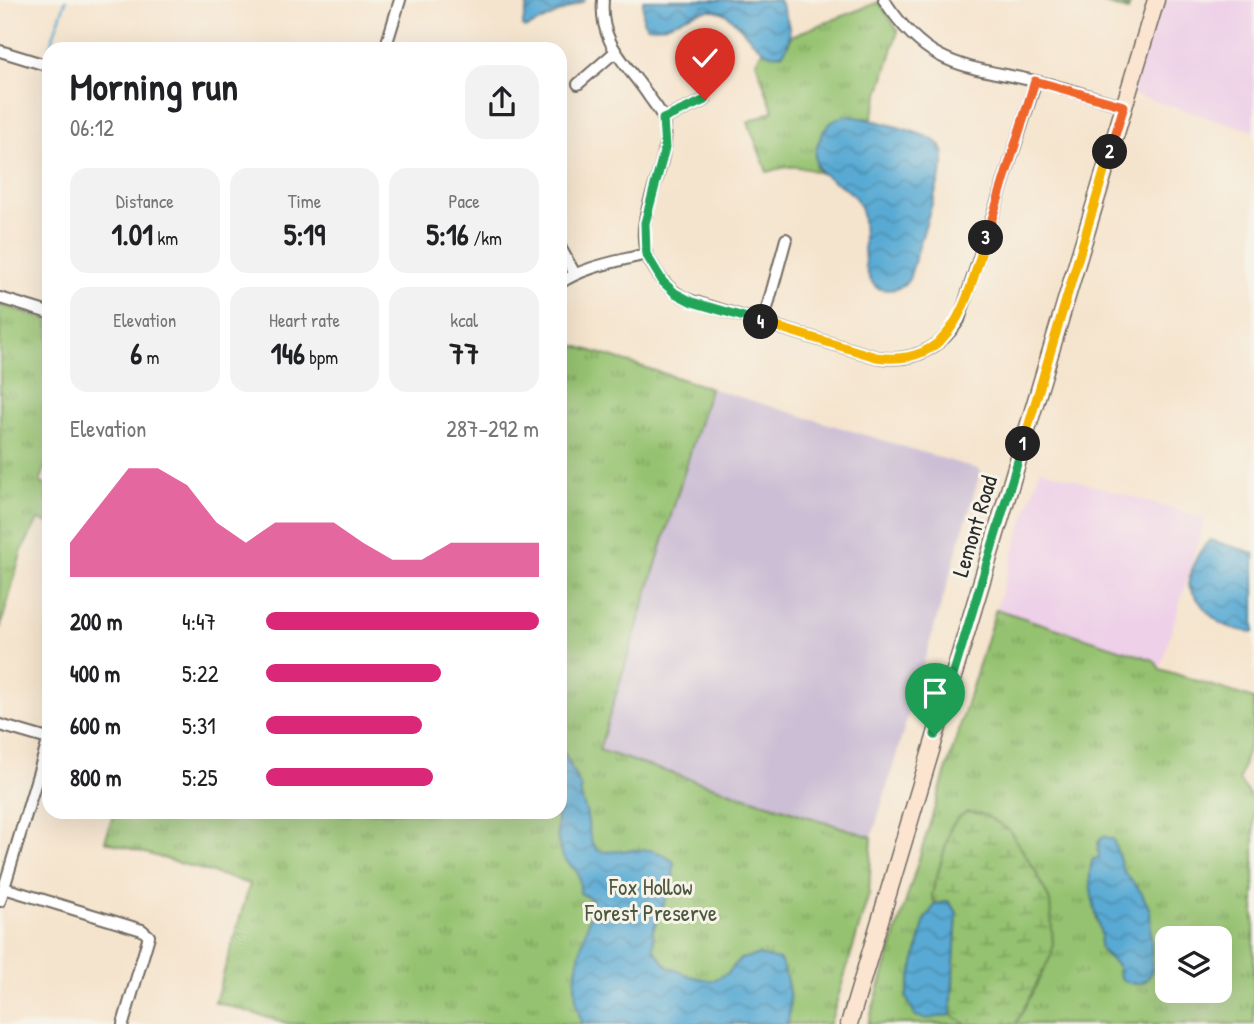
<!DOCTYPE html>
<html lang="en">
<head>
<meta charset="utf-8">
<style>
	body { margin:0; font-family:"Patrick Hand",sans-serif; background:#f2f2f2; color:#202124; height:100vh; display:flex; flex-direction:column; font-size:26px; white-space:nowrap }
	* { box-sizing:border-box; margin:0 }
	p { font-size:23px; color:#757577 }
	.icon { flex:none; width:38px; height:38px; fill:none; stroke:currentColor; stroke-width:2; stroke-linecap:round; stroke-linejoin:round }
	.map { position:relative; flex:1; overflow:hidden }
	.details { position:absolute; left:42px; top:42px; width:525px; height:777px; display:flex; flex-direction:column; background:#fff; border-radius:21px; box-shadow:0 7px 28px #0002 }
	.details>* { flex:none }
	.tools { position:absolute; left:1155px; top:926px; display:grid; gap:14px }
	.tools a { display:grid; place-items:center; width:77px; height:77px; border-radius:14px; background:#fff; box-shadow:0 7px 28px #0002; font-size:35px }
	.pin { position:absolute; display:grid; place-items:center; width:60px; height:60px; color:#fff; margin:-72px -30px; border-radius:50% 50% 50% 0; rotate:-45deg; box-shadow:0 0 7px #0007 }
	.pin .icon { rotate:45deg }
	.km { position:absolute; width:35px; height:35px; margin:-18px; border-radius:50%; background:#222; color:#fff; font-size:19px; line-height:35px; text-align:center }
	.round { display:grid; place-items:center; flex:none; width:74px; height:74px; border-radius:21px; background:#f2f2f2 }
	.headline { display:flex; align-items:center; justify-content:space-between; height:119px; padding:0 28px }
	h1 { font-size:38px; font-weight:700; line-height:52px }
	.stats { display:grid; grid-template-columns:repeat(3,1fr); gap:10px; height:119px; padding:7px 28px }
	.stats div { display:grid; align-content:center; border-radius:18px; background:#f2f2f2; text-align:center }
	.stats b { font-size:30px; font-weight:700 }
	.stats small { font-size:19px; font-weight:400 }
	.stats p { font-size:19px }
	.chart { height:196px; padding:14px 28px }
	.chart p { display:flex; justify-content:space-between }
	.chart svg { width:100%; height:126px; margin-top:7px; fill:#db2777; opacity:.7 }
	ul { padding:0 28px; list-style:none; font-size:23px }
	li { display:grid; grid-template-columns:112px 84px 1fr; align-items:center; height:52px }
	li i { height:18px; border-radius:9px; background:#db2777 }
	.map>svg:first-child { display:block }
	.built { fill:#eed0e8 }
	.industrial { fill:#ccbed4 }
	.grass { fill:url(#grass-tufts); stroke:#60764e; stroke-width:2; fill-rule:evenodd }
	.forest { fill:url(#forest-firs); stroke:#526a46; stroke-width:2 }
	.wetland { fill:url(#wetland-marsh); stroke:#60764e; stroke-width:2 }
	.water { fill:url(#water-waves); stroke:#426a80; stroke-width:2 }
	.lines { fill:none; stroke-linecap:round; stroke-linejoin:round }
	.stream { stroke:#59aad4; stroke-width:2.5 }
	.minor-casing { stroke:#726c64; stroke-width:14 }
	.secondary-casing { stroke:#726c64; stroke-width:19 }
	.minor { stroke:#fff; stroke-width:10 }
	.secondary { stroke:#fce5d0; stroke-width:16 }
	.split-1-casing { stroke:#fff; stroke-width:14 }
	.split-2-casing { stroke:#fff; stroke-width:14 }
	.split-3-casing { stroke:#fff; stroke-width:14 }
	.split-4-casing { stroke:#fff; stroke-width:14 }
	.split-5-casing { stroke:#fff; stroke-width:14 }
	.split-1 { stroke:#22a559; stroke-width:9 }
	.split-2 { stroke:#f5b400; stroke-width:9 }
	.split-3 { stroke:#f0652b; stroke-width:9 }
	.split-4 { stroke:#f5b400; stroke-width:9 }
	.split-5 { stroke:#22a559; stroke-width:9 }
	.labels { text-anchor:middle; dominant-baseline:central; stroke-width:6; stroke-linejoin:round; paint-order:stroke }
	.street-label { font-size:23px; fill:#2b2b2b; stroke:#f7f3e8 }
	.park-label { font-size:23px; fill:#4b5840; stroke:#f7f3e8 }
</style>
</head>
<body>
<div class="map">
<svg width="1254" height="1024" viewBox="0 0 1254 1024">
	<defs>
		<pattern id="grass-tufts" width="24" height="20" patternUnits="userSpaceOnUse" patternTransform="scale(1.75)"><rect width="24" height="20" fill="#95c270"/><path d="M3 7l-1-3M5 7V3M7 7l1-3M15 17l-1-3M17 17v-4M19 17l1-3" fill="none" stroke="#7a9e5c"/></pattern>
		<pattern id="forest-firs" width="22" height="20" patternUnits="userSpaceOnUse" patternTransform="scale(1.75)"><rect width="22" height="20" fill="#78a862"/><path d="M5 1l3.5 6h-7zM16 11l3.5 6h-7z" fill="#638951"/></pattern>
		<pattern id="wetland-marsh" width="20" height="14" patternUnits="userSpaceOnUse" patternTransform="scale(1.75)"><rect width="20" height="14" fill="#95c270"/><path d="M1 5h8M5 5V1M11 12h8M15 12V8" fill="none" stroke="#7a9e5c"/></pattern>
		<pattern id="water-waves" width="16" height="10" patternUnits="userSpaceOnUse" patternTransform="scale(1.75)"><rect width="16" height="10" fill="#59aad4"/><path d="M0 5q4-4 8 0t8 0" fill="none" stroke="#4a8bac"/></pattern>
	</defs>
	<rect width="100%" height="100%" fill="#f7f3e8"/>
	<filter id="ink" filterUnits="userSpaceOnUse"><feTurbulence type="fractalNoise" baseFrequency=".0143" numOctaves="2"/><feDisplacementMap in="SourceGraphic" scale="14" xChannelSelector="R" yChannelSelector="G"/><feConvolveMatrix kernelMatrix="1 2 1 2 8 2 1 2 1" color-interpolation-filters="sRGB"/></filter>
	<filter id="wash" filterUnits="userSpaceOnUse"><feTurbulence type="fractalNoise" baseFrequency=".00686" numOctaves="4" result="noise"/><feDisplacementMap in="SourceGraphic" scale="28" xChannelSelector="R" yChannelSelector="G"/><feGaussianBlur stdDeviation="1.57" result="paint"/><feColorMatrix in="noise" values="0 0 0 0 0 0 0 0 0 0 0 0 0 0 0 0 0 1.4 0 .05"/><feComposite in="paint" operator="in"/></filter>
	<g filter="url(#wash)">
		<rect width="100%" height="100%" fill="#f5e4cd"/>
		<!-- built -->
		<path class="built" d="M1156 0H1254V131L1128 93Z
			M1040 469 1205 519 1160 669 1154 660 996 609Z"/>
		<!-- industrial -->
		<path class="industrial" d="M710 388 981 470 872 837 599 750Z"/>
		<!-- grass -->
		<path class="grass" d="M879 2 898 31 871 120 865 118 815 166 820 173C798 165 790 165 767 172L748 122 773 111 756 61 762 51C777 57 788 53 791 36Z
			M0 305 49 320V454L40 483 49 486V523L38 520 22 550 0 629Z
			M560 341 710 388 599 750 872 837 869 894 830 1024H290L215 1002 250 884 105 841 114 812H560Z
			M996 609 1154 660 1160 669 1254 699V728L1239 780 1254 801V1024H868ZM1167 938H1220V990H1167Z"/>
		<!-- forest -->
		<path class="forest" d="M1092 0H1131L1128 11Z"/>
		<!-- wetland -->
		<path class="wetland" d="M967 812 985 815 1009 830 1035 870 1050 901 1053 944 1051 956 1016 1024H967L951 1015 957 912 948 901 935 905 932 894 951 827 958 818Z"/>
		<!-- water -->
		<path class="water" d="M529 0H586L527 28 523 27V22Z
			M643 0H779C787 18 796 35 783 53 759 63 743 21 722 12 696 2 673 32 647 26L643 21Z
			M845 116C862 116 926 133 938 143 944 149 944 156 944 164L909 279C900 290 891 292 877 288 857 270 868 234 861 210 852 175 801 185 819 141 825 127 831 120 845 116Z
			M1210 540 1254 553V632C1218 630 1206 613 1188 585 1192 567 1196 553 1210 540Z
			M560 744 581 788C579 797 585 806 587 815 589 827 588 843 599 851 604 854 639 848 649 850 659 851 667 857 674 862L673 882 653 930 654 950 668 967 690 976 712 981 728 973 740 959 758 955 780 960C789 982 792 1000 788 1024H583C565 986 582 946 592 908L591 899 580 893C580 866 578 876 564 858 556 848 557 825 557 812H560Z
			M1103 836 1113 839 1124 872 1141 892 1150 910 1152 968C1149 987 1133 987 1120 978 1119 974 1119 970 1118 967 1113 959 1102 956 1100 946 1100 942 1101 938 1101 935 1097 915 1084 878 1093 859L1099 858 1098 843Z
			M948 901 957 912 951 1015 926 1019 915 1016 906 997 925 919 935 905Z"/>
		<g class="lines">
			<!-- stream -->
			<path class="stream" d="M49 49 66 0"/>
		</g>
	</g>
	<g filter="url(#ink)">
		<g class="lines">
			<!-- minor casing -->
			<g class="minor-casing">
				<path id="minor" d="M603 0C599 45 628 64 650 98 655 105 662 113 664 121 673 167 634 210 646 252 647 259 653 265 656 271 665 286 676 295 692 301L876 357C912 363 939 350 959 320L1036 81
					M884 0C929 68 962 65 1035 81 1065 87 1094 98 1124 106
					M385 49 400 0
					M0 51 49 66
					M578 84 615 52
					M663 119 705 100
					M560 247 575 274
					M560 283C586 266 616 262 646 254
					M0 298 49 313
					M763 323 786 239
					M0 725 48 739
					M4 888 142 930 149 936 123 1024
					M0 901 49 738"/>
			</g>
			<!-- secondary casing -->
			<g class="secondary-casing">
				<path id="secondary" d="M849 1024 1156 0"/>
			</g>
			<!-- minor -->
			<use href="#minor" class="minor"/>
			<!-- secondary -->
			<use href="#secondary" class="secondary"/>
		</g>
	</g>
	<g class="lines" filter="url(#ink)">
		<!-- split-1 casing -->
		<g class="split-1-casing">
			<path id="split-1" d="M935 735 1023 444"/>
		</g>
		<!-- split-2 casing -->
		<g class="split-2-casing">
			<path id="split-2" d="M1023 444 1110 152"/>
		</g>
		<!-- split-3 casing -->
		<g class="split-3-casing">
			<path id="split-3" d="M986 238 1035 81 1124 106 1110 152"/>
		</g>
		<!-- split-4 casing -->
		<g class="split-4-casing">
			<path id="split-4" d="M761 322 876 357C956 369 967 296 986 238"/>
		</g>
		<!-- split-5 casing -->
		<g class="split-5-casing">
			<path id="split-5" d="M705 100 663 119 665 148 645 223 646 254 663 282 675 293 692 302 761 322"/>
		</g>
		<!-- split-1 -->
		<use href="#split-1" class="split-1"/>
		<!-- split-2 -->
		<use href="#split-2" class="split-2"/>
		<!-- split-3 -->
		<use href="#split-3" class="split-3"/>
		<!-- split-4 -->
		<use href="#split-4" class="split-4"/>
		<!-- split-5 -->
		<use href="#split-5" class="split-5"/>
	</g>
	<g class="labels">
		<!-- street labels -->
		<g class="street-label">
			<text transform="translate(974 526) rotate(-73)">Lemont Road</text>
		</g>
		<!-- park labels -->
		<g class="park-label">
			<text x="651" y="886">Fox Hollow<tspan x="651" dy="26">Forest Preserve</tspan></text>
		</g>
	</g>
</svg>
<div class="tools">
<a><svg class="icon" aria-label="layers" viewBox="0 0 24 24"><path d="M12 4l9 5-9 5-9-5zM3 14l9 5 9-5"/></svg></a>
</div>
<div class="pin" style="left:935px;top:735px;background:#1e9e55"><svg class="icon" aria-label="arrive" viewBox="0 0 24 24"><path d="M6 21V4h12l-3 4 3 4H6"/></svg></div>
<div class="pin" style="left:705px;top:100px;background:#d93025"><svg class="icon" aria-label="check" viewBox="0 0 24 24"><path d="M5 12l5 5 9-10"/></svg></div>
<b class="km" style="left:1023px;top:444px">1</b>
<b class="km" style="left:1110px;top:152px">2</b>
<b class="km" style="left:986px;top:238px">3</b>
<b class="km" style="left:761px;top:322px">4</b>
<section class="details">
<div class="headline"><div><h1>Morning run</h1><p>06:12</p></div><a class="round"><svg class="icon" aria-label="share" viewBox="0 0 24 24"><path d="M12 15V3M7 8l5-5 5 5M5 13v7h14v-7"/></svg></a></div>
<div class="stats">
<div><p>Distance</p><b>1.01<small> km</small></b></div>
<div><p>Time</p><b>5:19</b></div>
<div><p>Pace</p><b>5:16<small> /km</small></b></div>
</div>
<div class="stats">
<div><p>Elevation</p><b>6<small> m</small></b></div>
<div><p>Heart rate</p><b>146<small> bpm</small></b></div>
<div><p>kcal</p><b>77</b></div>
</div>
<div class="chart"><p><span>Elevation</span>287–292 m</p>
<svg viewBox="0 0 160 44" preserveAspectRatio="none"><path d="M0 44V32L10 19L20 6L30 6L40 12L50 25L60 32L70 25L80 25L90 25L100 32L110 38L120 38L130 32L140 32L150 32L160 32V44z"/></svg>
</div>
<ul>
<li><b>200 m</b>4:47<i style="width:100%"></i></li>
<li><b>400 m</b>5:22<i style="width:64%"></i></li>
<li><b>600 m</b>5:31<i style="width:57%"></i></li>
<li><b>800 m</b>5:25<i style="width:61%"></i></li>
</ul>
</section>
</div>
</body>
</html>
